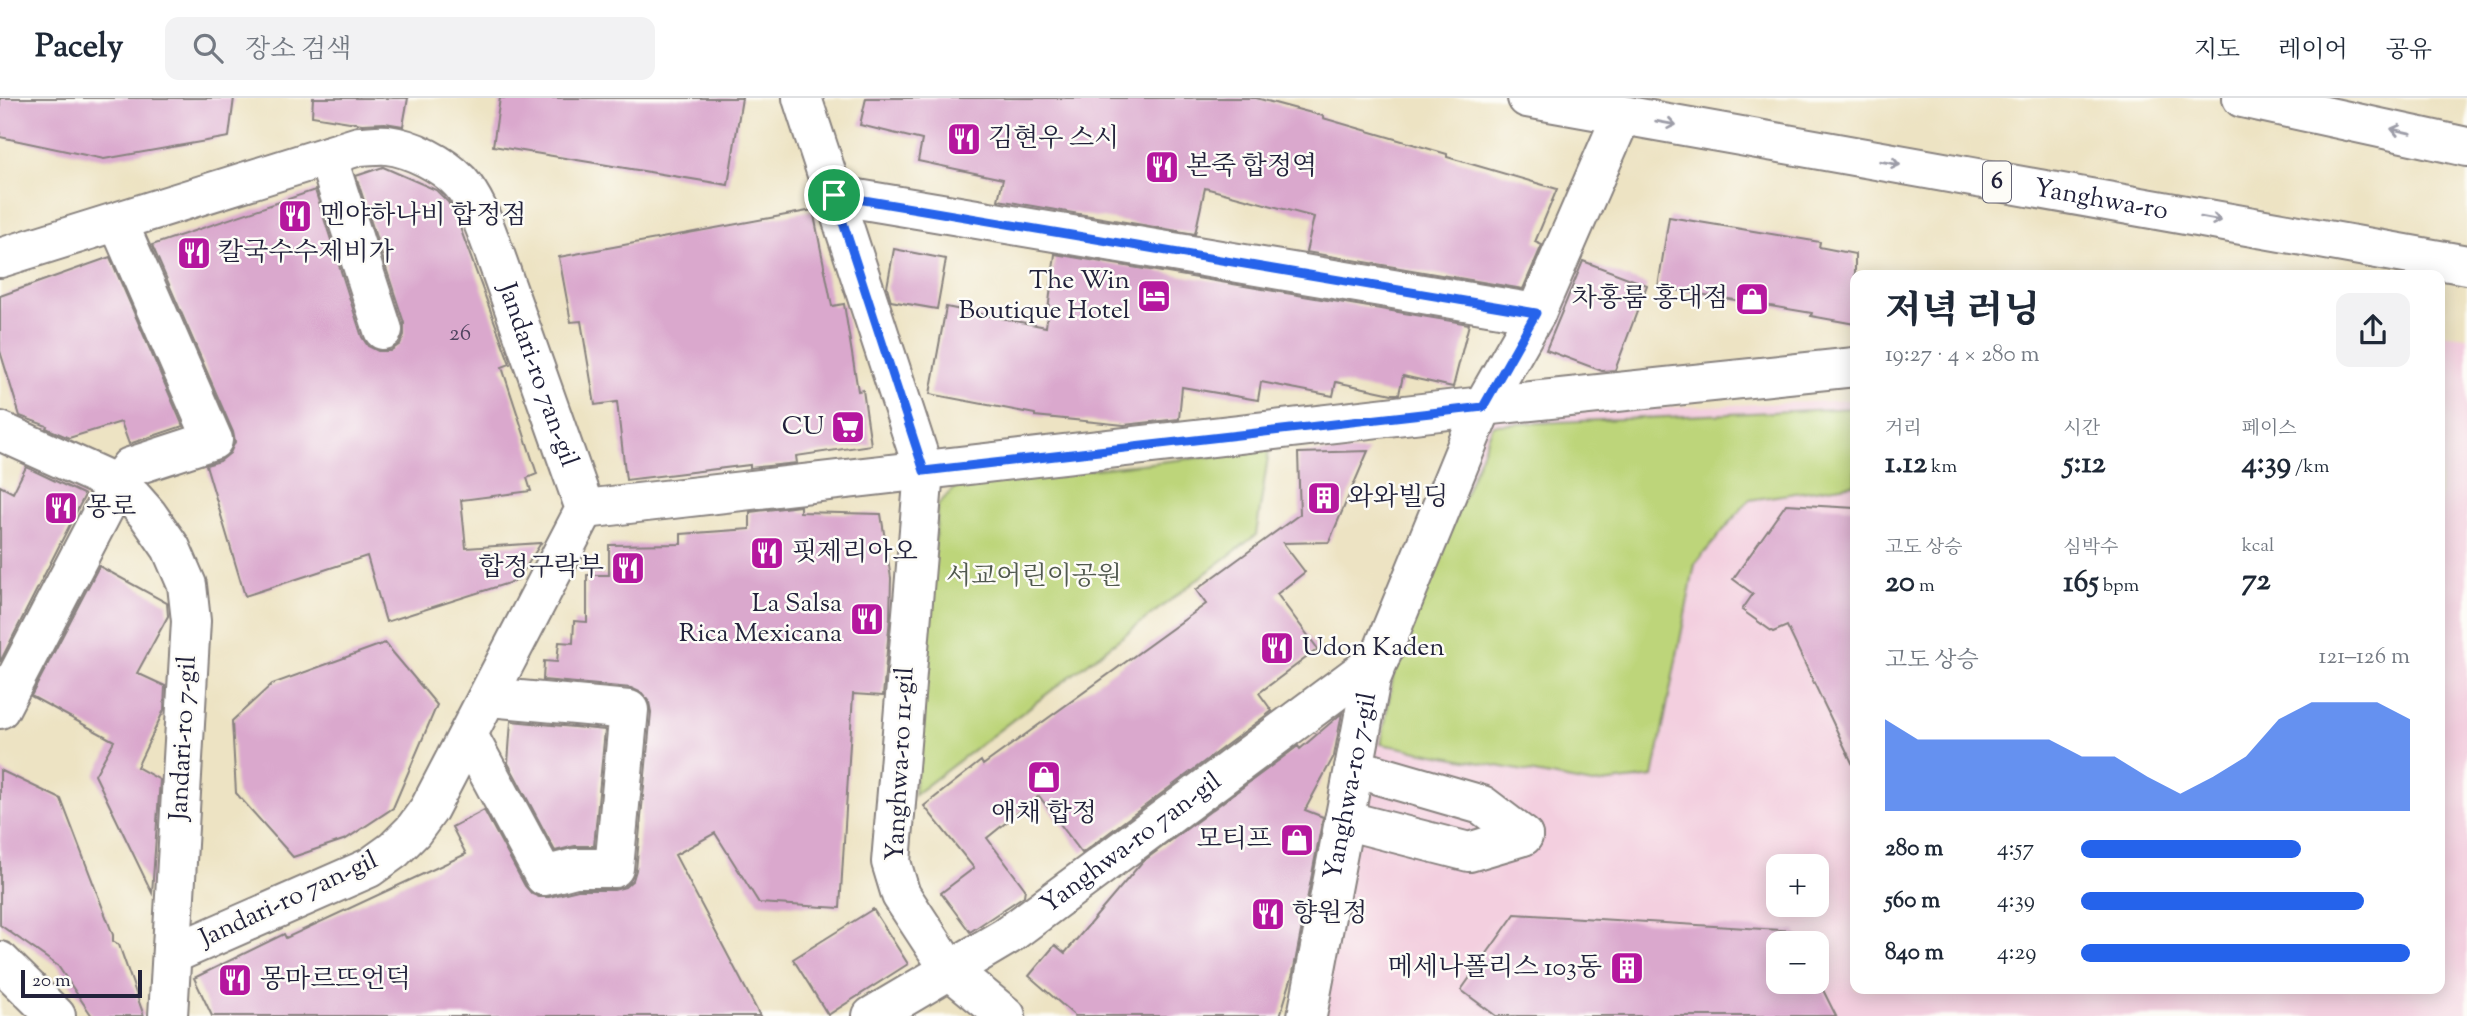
<!DOCTYPE html>
<html lang="ko">
<head>
<meta charset="utf-8">
<style>
	body { margin:0; font-family:"Sorts Mill Goudy","Noto Serif KR",serif; background:#f2f2f3; color:#1f2937; height:100vh; display:flex; flex-direction:column; font-size:26px; white-space:nowrap }
	* { box-sizing:border-box; margin:0 }
	p { font-size:23px; color:#747a83 }
	.icon { flex:none; width:38px; height:38px; fill:none; stroke:currentColor; stroke-width:2; stroke-linecap:round; stroke-linejoin:round }
	.map { position:relative; flex:1; overflow:hidden }
	.sheet { position:absolute; left:1850px; top:172px; width:595px; height:724px; display:flex; flex-direction:column; background:#fff; border-radius:14px; box-shadow:0 4px 18px #0003 }
	.sheet>* { flex:none }
	.buttons { position:absolute; left:1766px; top:756px; display:grid; gap:14px }
	.buttons a { display:grid; place-items:center; width:63px; height:63px; border-radius:14px; background:#fff; box-shadow:0 4px 18px #0003; font-size:35px }
	.scale { position:absolute; left:21px; bottom:18px; width:121px; box-sizing:border-box; padding-left:7px; border:4px solid #22223b; border-top:0; font-size:19px; line-height:24px; white-space:nowrap; color:#22223b; -webkit-text-stroke:5px #fdfcf7; paint-order:stroke }
	.pin { position:absolute; display:grid; place-items:center; width:60px; height:60px; color:#fff; margin:-30px; border:4px solid #fff; border-radius:50%; box-shadow:0 2px 7px #0007 }
	.round { display:grid; place-items:center; flex:none; width:74px; height:74px; border-radius:14px; background:#f2f2f3 }
	.summary { display:flex; align-items:center; justify-content:space-between; height:119px; padding:0 35px }
	h1 { font-size:38px; font-weight:800; line-height:52px }
	.metrics { display:grid; grid-template-columns:repeat(3,1fr); gap:10px; height:119px; padding:7px 35px }
	.metrics div { display:grid; align-content:center }
	.metrics b { font-size:30px; font-weight:800 }
	.metrics small { font-size:19px; font-weight:400 }
	.metrics p { font-size:19px }
	.chart { height:196px; padding:14px 35px }
	.chart p { display:flex; justify-content:space-between }
	.chart svg { width:100%; height:126px; margin-top:7px; fill:#2563eb; opacity:.7 }
	ul { padding:0 35px; list-style:none; font-size:23px }
	li { display:grid; grid-template-columns:112px 84px 1fr; align-items:center; height:52px }
	li i { height:18px; border-radius:9px; background:#2563eb }
	header { display:flex; align-items:center; gap:42px; box-sizing:border-box; height:98px; padding:0 35px; background:#fff; border-bottom:2px solid #e0e1e3 }
	header strong { font-size:33px }
	nav { display:flex; gap:38px; margin-inline-start:auto; font-size:24px }
	.search { width:490px; height:63px; background:#f2f2f3; display:flex; align-items:center; gap:18px; box-sizing:border-box; padding:0 24px; border-radius:14px; color:#747a83; font-size:26px }
	.map>svg:first-child { display:block }
	.built { fill:#f3cfdf; fill-rule:evenodd }
	.green { fill:#bdd57a; stroke:#707c5a; stroke-width:2 }
	.building { fill:#daa8cd }
	.lines { fill:none; stroke-linecap:round; stroke-linejoin:round }
	.minor-casing { stroke:#88827f; stroke-width:42 }
	.major-casing { stroke:#88827f; stroke-width:42 }
	.minor { stroke:#fff; stroke-width:38 }
	.major { stroke:#fff; stroke-width:38 }
	.oneway { stroke:#9c9ca7 }
	.route-casing { stroke:#fff; stroke-width:14 }
	.route { stroke:#2563eb; stroke-width:9 }
	.labels { text-anchor:middle; dominant-baseline:central; stroke-width:5; stroke-linejoin:round; paint-order:stroke }
	.number-label { font-size:23px; fill:#504460 }
	.shield { fill:#fdfcf7; stroke:#646373; stroke-width:2 }
	.shield-label { font-size:24px; font-weight:bold; fill:#22223b }
	.poi-label { font-size:26px; fill:#22223b; stroke:#fdfcf7; text-anchor:start }
	.street-label { font-size:26px; fill:#22223b; stroke:#fdfcf7 }
	.park-label { font-size:26px; fill:#50584e; stroke:#fdfcf7 }
</style>
</head>
<body>
<header>
<strong>Pacely</strong>
<div class="search"><svg class="icon" aria-label="search" viewBox="0 0 24 24"><circle cx="10" cy="10" r="6"/><path d="M15 15l6 6"/></svg>장소 검색</div>
<nav><a>지도</a><a>레이어</a><a>공유</a></nav>
</header>
<div class="map">
<svg width="2467" height="918" viewBox="0 0 2467 918">
	<rect width="100%" height="100%" fill="#fdfcf7"/>
	<filter id="ink" filterUnits="userSpaceOnUse"><feTurbulence type="fractalNoise" baseFrequency=".0143" numOctaves="2"/><feDisplacementMap in="SourceGraphic" scale="14" xChannelSelector="R" yChannelSelector="G"/><feConvolveMatrix kernelMatrix="1 2 1 2 8 2 1 2 1" color-interpolation-filters="sRGB"/></filter>
	<filter id="wash" filterUnits="userSpaceOnUse"><feTurbulence type="fractalNoise" baseFrequency=".00686" numOctaves="4" result="noise"/><feDisplacementMap in="SourceGraphic" scale="28" xChannelSelector="R" yChannelSelector="G"/><feGaussianBlur stdDeviation="1.57" result="paint"/><feColorMatrix in="noise" values="0 0 0 0 0 0 0 0 0 0 0 0 0 0 0 0 0 1.4 0 .05"/><feComposite in="paint" operator="in"/></filter>
	<g filter="url(#wash)">
		<rect width="100%" height="100%" fill="#ede3c3"/>
		<!-- built -->
		<path class="built" d="M2440 236 2467 239V918H1318L1387 563 1488 317 1855 302V891H2440ZM1778 768H1816V807H1778ZM1778 845H1816V884H1778Z"/>
		<!-- green -->
		<path class="green" d="M1855 310V386L1749 402 1695 466 1653 679 1593 686 1381 646 1395 568 1493 327Z
			M1269 352 1256 437 914 697 938 407 958 386Z"/>
		<g id="blocks">
			<!-- building -->
			<path class="building" d="M0 0H234L229 39 104 61 0 39Z
				M313 0H408L403 28 385 25 362 26 312 18Z
				M500 0H742L728 87 493 48Z
				M866 0H1256L1323 18V20L1447 56V59L1557 91 1535 144 1542 147 1523 191 1306 154 1314 119 1205 90 1195 136 998 102 1003 81 918 63 922 42 860 27Z
				M383 69 436 92 448 104 455 116 510 266 502 269 537 376 527 380 531 393 461 402 466 450 541 445 518 482 386 524 367 458 245 498 206 367 220 363 230 355 235 344 233 334 152 147 315 92 362 239 368 248 378 253H390L400 246 404 237V225L356 78Z
				M813 112 832 208 844 206 858 293 863 292 871 347 796 358 797 365 750 370V367L626 382 617 304 595 307 581 223 571 224 559 159Z
				M1669 119 1820 144 1819 149 1855 156V226L1811 218 1812 215 1658 189Z
				M894 151 946 161 937 211 891 203 887 189Z
				M1055 156 1469 226 1453 289 1403 278 1399 296H1392L1336 284 1333 298 1261 284 1258 302 1182 289 1179 321 1124 327 1035 318V316L930 296 946 209 1046 229Z
				M110 159 183 328 129 346 121 324 69 340 46 330 47 328 20 318 0 253V198Z
				M1583 163 1647 187 1615 272 1602 273 1546 252Z
				M1368 353 1329 444 1283 445 1305 474 1277 496 1318 551 1259 595 1272 613 1082 755 1039 698 987 740 1025 791 1024 798 970 834 941 795 974 770 924 708 981 663 983 667 1206 506 1196 492 1300 416 1298 355Z
				M26 369 85 397 0 564V388L13 395Z
				M1786 406 1855 410V671L1787 528 1773 534 1742 512 1753 496 1733 481Z
				M800 408V414L881 416 891 480 890 519 883 598 853 596 840 810 759 805 715 735 675 757 760 918H212L194 880 284 836 286 840 466 756 452 729 484 712 525 788 532 796 539 799H549L578 792H614L625 789 633 782 636 772 651 614 649 604 642 595 631 590 543 582 544 563 557 564 559 544 573 545 574 523 587 524V477H609V447L681 446V436L750 431V414Z
				M99 468 167 505 168 518 137 575 165 588 164 612 137 669 160 682 152 795 95 677 114 643 31 598Z
				M385 545 437 607 393 710 346 741 293 759 236 695 232 623 272 586Z
				M1342 615 1334 658 1305 712 1323 719 1293 875 1280 918H1075L1029 878 1055 847 1065 855 1142 764 1298 648 1300 651Z
				M511 623 605 632 594 748H575L555 753 508 665Z
				M0 672 61 701 113 837V843L119 847 144 918H92L58 868 0 827Z
				M873 811 908 866 828 917 793 861Z
				M1515 816 1795 833 1801 845H1778V884H1816V878L1836 918H1496L1461 892Z"/>
		</g>
	</g>
	<g filter="url(#ink)">
		<use href="#blocks" fill-opacity="0" stroke="#88827f" stroke-width="2"/>
		<g class="lines">
			<!-- minor casing -->
			<g class="minor-casing">
				<g id="minor">
					<path d="M802 0 924 373 891 764 901 797 950 872 1006 918"/>
					<path d="M327 58 383 232"/>
					<path d="M834 97 1536 215"/>
					<path id="s1" d="M0 160 359 48C368 48 378 46 387 47 412 50 443 66 460 84 476 102 484 127 492 148L585 411 429 711 413 733 394 752 369 770 173 856"/>
					<path d="M0 333 117 386 133 400 148 417 171 450 187 487 191 523 168 918"/>
					<path d="M585 411 1483 308 1855 269"/>
					<path d="M0 611 117 386 130 369 213 342 118 124"/>
					<path d="M468 637 544 778 575 770H614L629 612 489 599"/>
					<path d="M1354 670 1482 707 1523 738"/>
					<path d="M1344 722 1469 754 1523 738"/>
					<path d="M0 863 56 918"/>
					<path id="s2" d="M872 918 1007 838 1380 560"/>
					<path id="s3" d="M1307 918 1371 581 1483 308 1536 215 1622 17"/>
				</g>
			</g>
			<!-- major casing -->
			<g class="major-casing">
				<g id="major">
					<path id="s4" d="M1527 0 2467 167"/>
					<path d="M2242 0 2467 49"/>
				</g>
			</g>
			<!-- minor -->
			<use href="#minor" class="minor"/>
			<!-- major -->
			<use href="#major" class="major"/>
		</g>
		<!-- one-way arrows -->
		<defs><path id="oneway-shaft" d="M-6 0H5M1.5-3L5.5 0L1.5 3" fill="none" stroke-width="1.6" stroke-linecap="round" stroke-linejoin="round" transform="scale(1.75)"/></defs>
		<g class="oneway">
			<use href="#oneway-shaft" transform="translate(1666 25) rotate(10)"/>
			<use href="#oneway-shaft" transform="translate(2401 33) rotate(-167)"/>
			<use href="#oneway-shaft" transform="translate(1890 65) rotate(10)"/>
			<use href="#oneway-shaft" transform="translate(2211 121) rotate(10)"/>
		</g>
	</g>
	<g class="lines" filter="url(#ink)">
		<!-- route casing -->
		<g class="route-casing">
			<path id="route" d="M834 97 1536 215 1483 309 924 373Z"/>
		</g>
		<!-- route -->
		<use href="#route" class="route"/>
	</g>
	<!-- icons -->
	<defs>
		<g id="restaurant-square" transform="scale(1.75)"><rect x="-9" y="-9" width="18" height="18" rx="4" fill="#b5179e" stroke="#fdfcf7"/><path d="M-5-6h1v4h1v-4h1v4h1v-4h1v5L-1.5 .5V6h-2V.5L-5-1ZM5-6V6H3V1.5H1.5Q1.5-4 5-6Z" fill="#fff"/></g>
		<g id="hotel-square" transform="scale(1.75)"><rect x="-9" y="-9" width="18" height="18" rx="4" fill="#b5179e" stroke="#fdfcf7"/><path d="M-6-4.5h1.5V1H6V5H4.5V3h-9V5H-6ZM-4 0a1.8 1.8 0 1 1 3.6 0ZM.5 0V-2.5h3Q6-2.5 6 0Z" fill="#fff"/></g>
		<g id="shop-square" transform="scale(1.75)"><rect x="-9" y="-9" width="18" height="18" rx="4" fill="#b5179e" stroke="#fdfcf7"/><path d="M-5-2.5h2.3a2.7 3.5 0 0 1 5.4 0H5L5.5 6h-11ZM-1.5-2.5h3a1.5 2.3 0 0 0-3 0Z" fill="#fff"/></g>
		<g id="supermarket-square" transform="scale(1.75)"><rect x="-9" y="-9" width="18" height="18" rx="4" fill="#b5179e" stroke="#fdfcf7"/><path d="M-6-5.5h2.5l.6 2H6L4.5 2H-2.5L-4.4-4H-6ZM-1.5 3.2a1.3 1.3 0 1 0 .1 0ZM3 3.2a1.3 1.3 0 1 0 .1 0Z" fill="#fff"/></g>
		<g id="building-square" transform="scale(1.75)"><rect x="-9" y="-9" width="18" height="18" rx="4" fill="#b5179e" stroke="#fdfcf7"/><path d="M-4-6H4V6H1V3H-1V6H-4ZM-2.5-4.3h1.7v1.8h-1.7ZM.8-4.3h1.7v1.8H.8ZM-2.5-1h1.7V.8h-1.7ZM.8-1h1.7V.8H.8Z" fill="#fff"/></g>
	</defs>
	<g fill-rule="evenodd">
		<use href="#restaurant-square" x="964" y="41"/>
		<use href="#restaurant-square" x="1162" y="69"/>
		<use href="#restaurant-square" x="295" y="118"/>
		<use href="#restaurant-square" x="194" y="155"/>
		<use href="#hotel-square" x="1154" y="198"/>
		<use href="#shop-square" x="1752" y="201"/>
		<use href="#supermarket-square" x="848" y="329"/>
		<use href="#building-square" x="1324" y="400"/>
		<use href="#restaurant-square" x="61" y="410"/>
		<use href="#restaurant-square" x="767" y="455"/>
		<use href="#restaurant-square" x="628" y="470"/>
		<use href="#restaurant-square" x="867" y="521"/>
		<use href="#restaurant-square" x="1277" y="550"/>
		<use href="#shop-square" x="1044" y="679"/>
		<use href="#shop-square" x="1297" y="742"/>
		<use href="#restaurant-square" x="1268" y="816"/>
		<use href="#building-square" x="1627" y="870"/>
		<use href="#restaurant-square" x="235" y="882"/>
	</g>
	<g class="labels">
		<!-- number labels -->
		<g class="number-label">
			<text x="460" y="236">26</text>
		</g>
		<!-- shield labels -->
		<rect class="shield" x="1983" y="63.5" width="28" height="41" rx="5"/>
		<g class="shield-label">
			<text x="1997" y="84">6</text>
		</g>
		<!-- poi labels -->
		<g class="poi-label">
			<text x="988" y="41">김현우 스시</text>
			<text x="1186" y="69">본죽 합정역</text>
			<text x="320" y="118">멘야하나비 합정점</text>
			<text x="218" y="155">칼국수수제비가</text>
			<text x="1130" y="183" text-anchor="end">The Win<tspan x="1130" dy="30">Boutique Hotel</tspan></text>
			<text x="1728" y="201" text-anchor="end">차홍룸 홍대점</text>
			<text x="824" y="329" text-anchor="end">CU</text>
			<text x="1348" y="400">와와빌딩</text>
			<text x="86" y="410">몽로</text>
			<text x="792" y="455">핏제리아오</text>
			<text x="604" y="470" text-anchor="end">합정구락부</text>
			<text x="842" y="506" text-anchor="end">La Salsa<tspan x="842" dy="30">Rica Mexicana</tspan></text>
			<text x="1302" y="550">Udon Kaden</text>
			<text x="1044" y="716" text-anchor="middle">애채 합정</text>
			<text x="1272" y="742" text-anchor="end">모티프</text>
			<text x="1292" y="816">향원정</text>
			<text x="1602" y="870" text-anchor="end">메세나폴리스 103동</text>
			<text x="260" y="882">몽마르뜨언덕</text>
		</g>
		<!-- street labels -->
		<g class="street-label">
			<text stroke="none"><textPath href="#s4" startOffset="583">Yanghwa-ro</textPath></text>
			<text stroke="none"><textPath href="#s1" startOffset="696">Jandari-ro 7an-gil</textPath></text>
			<text transform="translate(184 640) rotate(-87)">Jandari-ro 7-gil</text>
			<text transform="translate(901 666) rotate(-87)">Yanghwa-ro 11-gil</text>
			<text stroke="none"><textPath href="#s3" startOffset="234">Yanghwa-ro 7-gil</textPath></text>
			<text stroke="none"><textPath href="#s2" startOffset="312">Yanghwa-ro 7an-gil</textPath></text>
			<text transform="translate(289 802) rotate(-25)">Jandari-ro 7an-gil</text>
		</g>
		<!-- park labels -->
		<g class="park-label">
			<text x="1034" y="479">서교어린이공원</text>
		</g>
	</g>
</svg>
<div class="buttons">
<a>+</a>
<a>−</a>
</div>
<div class="scale">20 m</div>
<div class="pin" style="left:834px;top:97px;background:#1e9e55"><svg class="icon" aria-label="arrive" viewBox="0 0 24 24"><path d="M6 21V4h12l-3 4 3 4H6"/></svg></div>
<section class="sheet">
<div class="summary"><div><h1>저녁 러닝</h1><p>19:27 · 4 × 280 m</p></div><a class="round"><svg class="icon" aria-label="share" viewBox="0 0 24 24"><path d="M12 15V3M7 8l5-5 5 5M5 13v7h14v-7"/></svg></a></div>
<div class="metrics">
<div><p>거리</p><b>1.12<small> km</small></b></div>
<div><p>시간</p><b>5:12</b></div>
<div><p>페이스</p><b>4:39<small> /km</small></b></div>
</div>
<div class="metrics">
<div><p>고도 상승</p><b>20<small> m</small></b></div>
<div><p>심박수</p><b>165<small> bpm</small></b></div>
<div><p>kcal</p><b>72</b></div>
</div>
<div class="chart"><p><span>고도 상승</span>121–126 m</p>
<svg viewBox="0 0 160 44" preserveAspectRatio="none"><path d="M0 44V12L10 19L20 19L30 19L40 19L50 19L60 25L70 25L80 32L90 38L100 32L110 25L120 12L130 6L140 6L150 6L160 12V44z"/></svg>
</div>
<ul>
<li><b>280 m</b>4:57<i style="width:67%"></i></li>
<li><b>560 m</b>4:39<i style="width:86%"></i></li>
<li><b>840 m</b>4:29<i style="width:100%"></i></li>
</ul>
</section>
</div>
</body>
</html>
